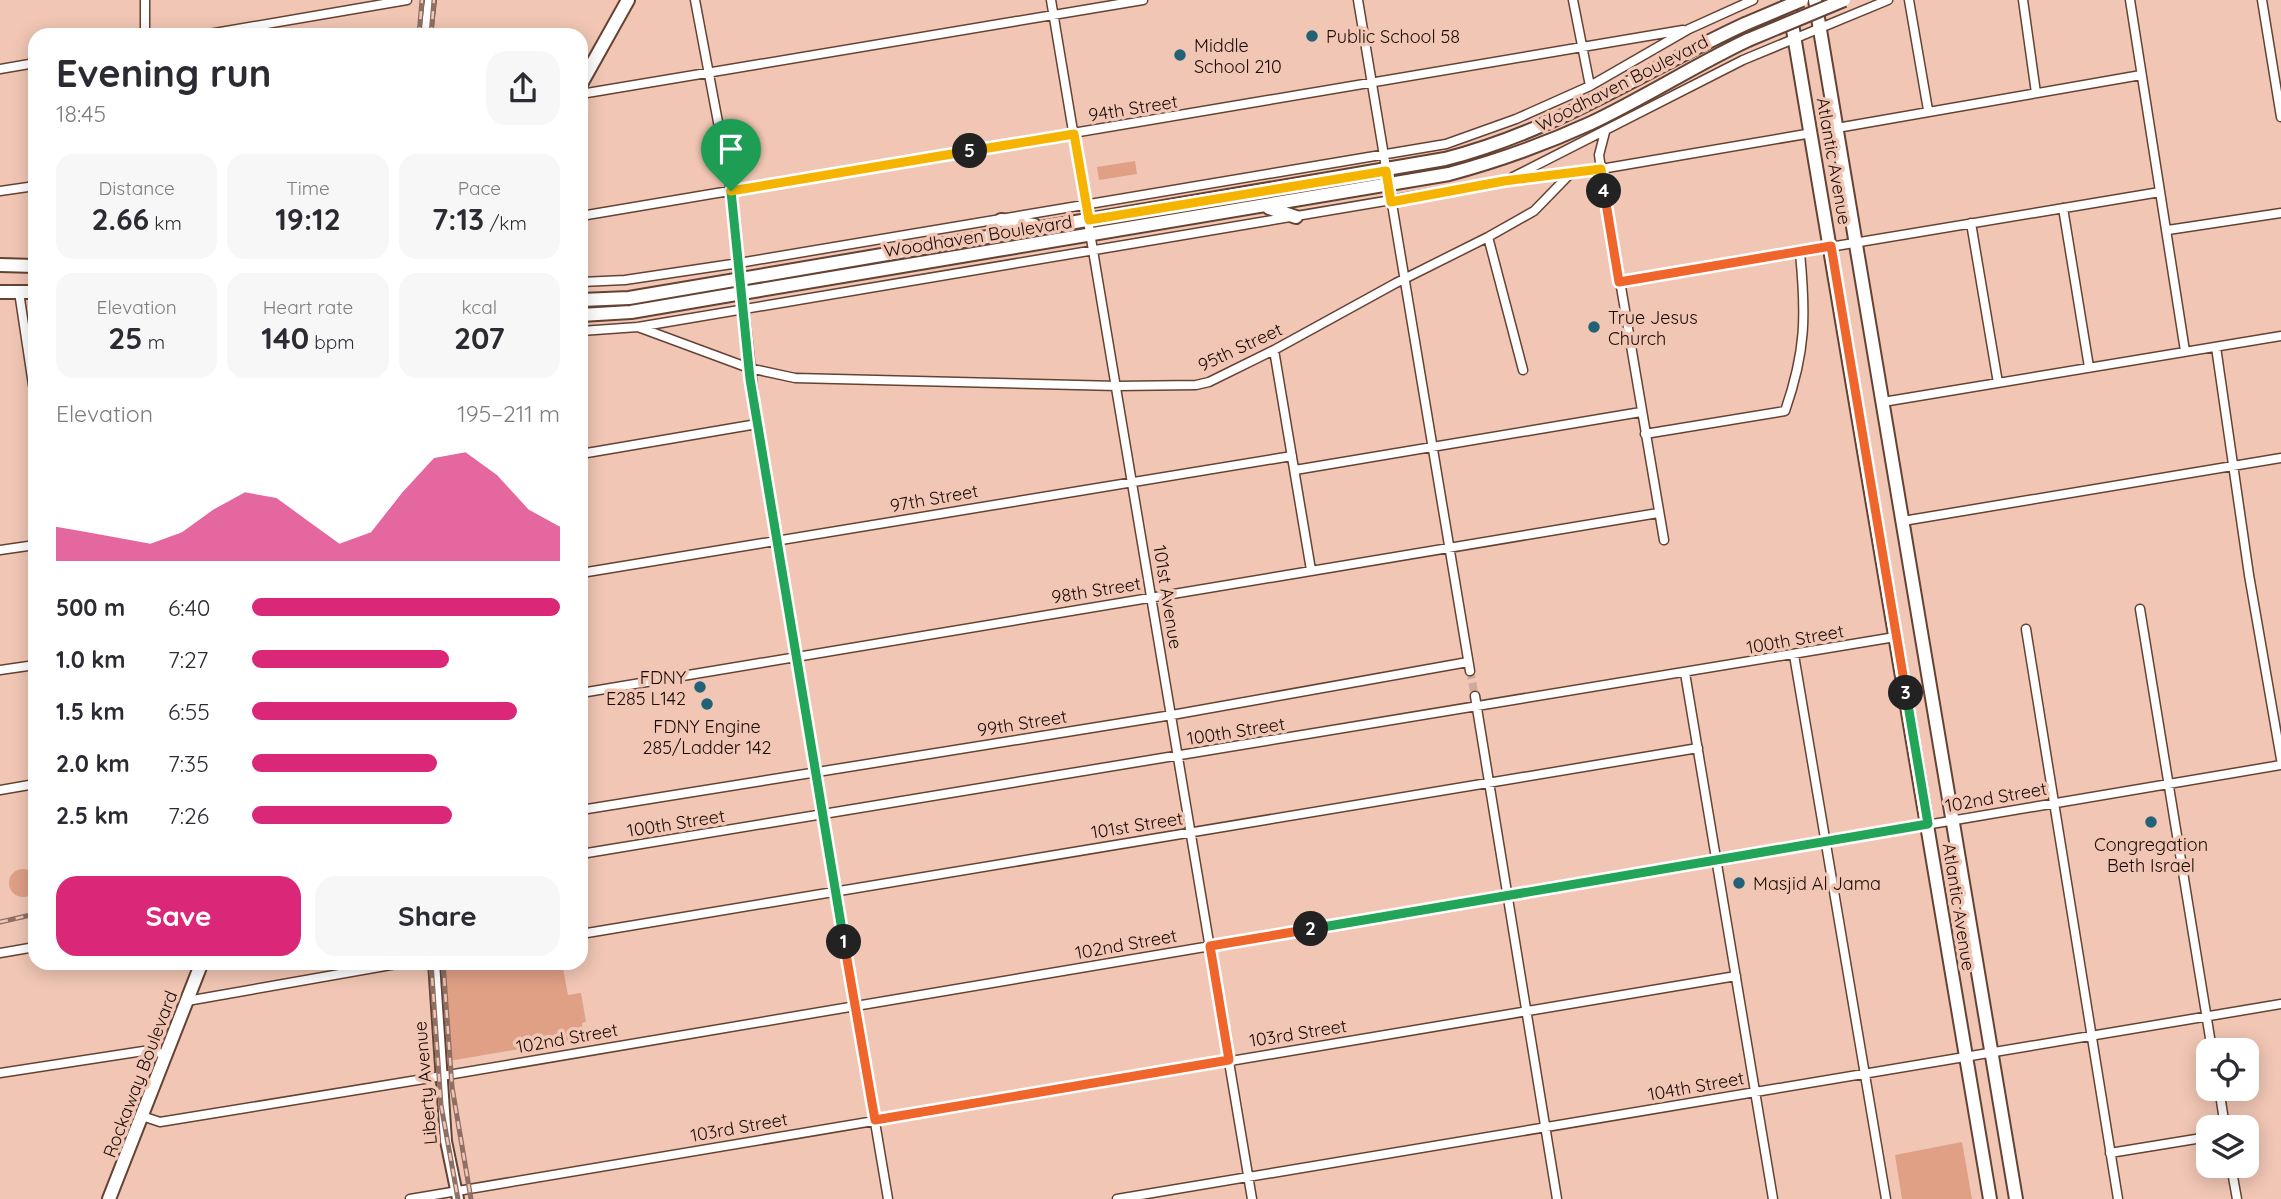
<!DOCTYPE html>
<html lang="en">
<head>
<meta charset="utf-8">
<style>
	body { margin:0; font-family:Quicksand,sans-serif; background:#f7f7f7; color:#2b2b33; height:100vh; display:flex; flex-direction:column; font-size:26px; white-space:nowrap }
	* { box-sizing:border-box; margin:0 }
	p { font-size:23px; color:#7c7c81 }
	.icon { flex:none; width:38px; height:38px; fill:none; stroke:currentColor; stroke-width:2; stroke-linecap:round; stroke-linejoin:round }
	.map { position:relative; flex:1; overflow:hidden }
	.sheet { position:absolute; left:28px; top:28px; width:560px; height:942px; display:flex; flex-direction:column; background:#fff; border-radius:21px; box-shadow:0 4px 18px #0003 }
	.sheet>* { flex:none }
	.fabs { position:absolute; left:2196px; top:1038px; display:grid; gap:14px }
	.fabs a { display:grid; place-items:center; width:63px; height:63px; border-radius:14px; background:#fff; box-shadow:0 4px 18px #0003; font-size:35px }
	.pin { position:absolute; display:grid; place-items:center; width:60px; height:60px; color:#fff; margin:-72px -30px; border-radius:50% 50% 50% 0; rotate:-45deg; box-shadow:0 0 7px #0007 }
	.pin .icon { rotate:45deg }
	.km { position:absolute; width:35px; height:35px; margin:-18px; border-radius:50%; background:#222; color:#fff; font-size:19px; line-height:35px; text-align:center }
	.round { display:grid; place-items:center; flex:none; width:74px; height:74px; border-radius:21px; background:#f7f7f7 }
	.summary { display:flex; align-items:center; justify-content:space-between; height:119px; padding:0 28px }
	h1 { font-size:38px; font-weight:700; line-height:52px }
	.stats { display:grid; grid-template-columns:repeat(3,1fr); gap:10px; height:119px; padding:7px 28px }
	.stats div { display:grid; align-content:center; border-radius:18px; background:#f7f7f7; text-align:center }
	.stats b { font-size:30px; font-weight:700 }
	.stats small { font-size:19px; font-weight:400 }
	.stats p { font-size:19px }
	.chart { height:196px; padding:14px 28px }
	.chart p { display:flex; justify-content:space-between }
	.chart svg { width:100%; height:126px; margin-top:7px; fill:#db2777; opacity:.7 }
	.button { display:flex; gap:14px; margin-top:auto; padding:14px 28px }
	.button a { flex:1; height:80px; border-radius:21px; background:#db2777; color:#fff; font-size:28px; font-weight:700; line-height:80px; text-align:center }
	.button a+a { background:#f7f7f7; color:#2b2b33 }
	ul { padding:0 28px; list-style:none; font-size:23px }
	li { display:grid; grid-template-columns:112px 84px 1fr; align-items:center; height:52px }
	li i { height:18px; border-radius:9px; background:#db2777 }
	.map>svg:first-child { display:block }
	.green { fill:#dfa085 }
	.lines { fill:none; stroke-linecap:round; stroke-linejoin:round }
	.minor-tunnel { stroke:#d0aa9a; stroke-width:8; stroke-dasharray:8 4; stroke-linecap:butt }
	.minor-casing { stroke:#654233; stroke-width:11 }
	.tertiary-casing { stroke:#654233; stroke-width:14 }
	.primary-casing { stroke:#654233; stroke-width:16 }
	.minor { stroke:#fff; stroke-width:8 }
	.tertiary { stroke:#fff; stroke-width:10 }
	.primary { stroke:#fff; stroke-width:12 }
	.rail-casing { stroke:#8d6f63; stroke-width:5 }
	.rail { stroke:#f1c6b4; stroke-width:2.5; stroke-dasharray:8; stroke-linecap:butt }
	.primary-bridge-casing { stroke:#654233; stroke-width:16; stroke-linecap:butt }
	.primary-bridge { stroke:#fff; stroke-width:12 }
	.split-1-casing { stroke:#fff; stroke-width:14 }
	.split-2-casing { stroke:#fff; stroke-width:14 }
	.split-3-casing { stroke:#fff; stroke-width:14 }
	.split-4-casing { stroke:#fff; stroke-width:14 }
	.split-5-casing { stroke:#fff; stroke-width:14 }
	.split-6-casing { stroke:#fff; stroke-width:14 }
	.split-1 { stroke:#22a559; stroke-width:9 }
	.split-2 { stroke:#f0652b; stroke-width:9 }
	.split-3 { stroke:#22a559; stroke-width:9 }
	.split-4 { stroke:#f0652b; stroke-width:9 }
	.split-5 { stroke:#f5b400; stroke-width:9 }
	.split-6 { stroke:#f5b400; stroke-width:9 }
	.poi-dot { fill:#226277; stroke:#f1c6b4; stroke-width:2.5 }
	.labels { text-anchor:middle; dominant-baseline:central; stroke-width:7; stroke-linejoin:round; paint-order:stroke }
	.poi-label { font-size:18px; fill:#180a05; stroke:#f1c6b4; text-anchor:start }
	.street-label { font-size:18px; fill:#180a05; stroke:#f1c6b4 }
</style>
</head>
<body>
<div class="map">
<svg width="2281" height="1199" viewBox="0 0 2281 1199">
	<rect width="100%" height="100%" fill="#f1c6b4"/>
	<!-- green -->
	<path class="green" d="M1135 161 1137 174 1099 180 1097 167Z
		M9 883a14 14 0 1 1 28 0a14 14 0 1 1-28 0Z
		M487 963H562L568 995 581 993 586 1022 582 1023 584 1038 449 1061 444 970Z
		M1962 1142 1972 1199H1902L1895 1155Z"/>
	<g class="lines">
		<!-- minor-tunnel -->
		<path class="minor-tunnel" d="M1470 671 1475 696"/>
		<!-- minor casing -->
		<g class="minor-casing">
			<path id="minor" d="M695 0 731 191 757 424 888 1199
				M1051 0 1252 1199
				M1358 0 1470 671
				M1573 0 1590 86
				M1909 0 1928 110
				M2023 0 2036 93
				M2130 0 2185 351
				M2262 0 2281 117
				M145 35V0
				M203 35 407 0
				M0 69 35 63
				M581 94 1143 0
				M1837 128 2141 75
				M1605 132 1599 155 1601 169 1664 540
				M1513 177 1743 60 1888 0
				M0 191 35 186
				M2063 208 2089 367
				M581 216 1683 30
				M1971 223 1998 383
				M2168 230 2281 213
				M1488 237 1523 370
				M581 282 625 280 739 263 1446 144 1516 119 1590 86 1689 29 1753 0
				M1620 282 2160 192
				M19 292 35 398
				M638 327 749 368 795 378 1117 386 1196 385 1209 382 1274 350 1396 283 1488 237 1534 211 1572 172
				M581 331 638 327 1504 181 1601 169 1812 133
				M2216 347 2249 575 2281 759
				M1274 350 1311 570
				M1883 402 2281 336
				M1645 434 1785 411C1806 351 1806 315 1800 253
				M581 454 757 424
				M1295 470 1641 412
				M1903 521 2281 458
				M0 550 35 545
				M581 573 1292 456
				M2140 609 2212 1050
				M2026 629 2118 1199
				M1794 655 1886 1199
				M0 670 35 665
				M1685 673 1773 1199
				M581 693 1658 513
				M1475 696 1557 1199
				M0 790 35 784
				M581 810 1172 715 1468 662
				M581 854 1895 637
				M581 934 1698 748
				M0 953 35 947
				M187 1001 408 962
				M0 1073 150 1050 166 1055
				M2219 1088 2225 1127
				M142 1116 160 1122 430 1078 2281 765
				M2110 1153 2208 1137
				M2231 1166 2237 1199
				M410 1199 1736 976
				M1117 1199 2281 1004"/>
		</g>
		<!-- tertiary casing -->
		<g class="tertiary-casing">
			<path id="tertiary" d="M426 35 430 0
				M434 962 446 1141 458 1199"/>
		</g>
		<!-- primary casing -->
		<g class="primary-casing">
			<path id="primary" d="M1788 0 1990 1199
				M1815 0 2016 1199
				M581 84 628 0
				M1269 208 1296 217
				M1001 220 1034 225
				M0 265 35 266
				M0 292H35
				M581 300 629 298 1445 159C1558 130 1641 72 1745 24
				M581 315 631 312 742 293 1449 174C1498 161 1545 144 1591 123 1644 98 1695 65 1748 40
				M109 1199 202 962"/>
		</g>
		<!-- minor -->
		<use href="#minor" class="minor"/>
		<!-- tertiary -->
		<use href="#tertiary" class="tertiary"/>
		<!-- primary -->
		<use href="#primary" class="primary"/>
		<!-- rail casing -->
		<g class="rail-casing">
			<path id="rail" d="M419 35 422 0
				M431 35 434 0
				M0 922 35 914
				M431 962 441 1105 458 1199
				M443 962 452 1087 471 1199"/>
		</g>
		<!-- rail -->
		<use href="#rail" class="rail"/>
		<!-- primary-bridge casing -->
		<g class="primary-bridge-casing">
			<path id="primary-bridge" d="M1745 24 1802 0
				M1748 40 1844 0"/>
		</g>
		<!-- primary-bridge -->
		<use href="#primary-bridge" class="primary-bridge"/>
	</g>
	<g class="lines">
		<!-- split-1 casing -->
		<g class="split-1-casing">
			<path id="split-1" d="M731 191 750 379 844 942"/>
		</g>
		<!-- split-2 casing -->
		<g class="split-2-casing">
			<path id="split-2" d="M844 942 875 1120 1229 1060 1210 946 1311 929"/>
		</g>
		<!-- split-3 casing -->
		<g class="split-3-casing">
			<path id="split-3" d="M1311 929 1928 824 1906 693"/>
		</g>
		<!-- split-4 casing -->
		<g class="split-4-casing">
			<path id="split-4" d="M1604 191 1619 282 1831 246 1906 693"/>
		</g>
		<!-- split-5 casing -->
		<g class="split-5-casing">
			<path id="split-5" d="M970 151 1074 134 1089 220 1386 171 1391 202 1504 181 1601 169 1604 191"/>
		</g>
		<!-- split-6 casing -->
		<g class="split-6-casing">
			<path id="split-6" d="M731 191 970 151"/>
		</g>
		<!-- split-1 -->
		<use href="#split-1" class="split-1"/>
		<!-- split-2 -->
		<use href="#split-2" class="split-2"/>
		<!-- split-3 -->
		<use href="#split-3" class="split-3"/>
		<!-- split-4 -->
		<use href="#split-4" class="split-4"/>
		<!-- split-5 -->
		<use href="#split-5" class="split-5"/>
		<!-- split-6 -->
		<use href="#split-6" class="split-6"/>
	</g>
	<!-- markers -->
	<g class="poi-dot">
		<circle cx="1312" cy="36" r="7"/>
		<circle cx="1180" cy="55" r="7"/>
		<circle cx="1594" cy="327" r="7"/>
		<circle cx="700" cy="687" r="7"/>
		<circle cx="707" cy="704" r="7"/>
		<circle cx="2151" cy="822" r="7"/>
		<circle cx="1739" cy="883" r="7"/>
	</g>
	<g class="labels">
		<!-- poi labels -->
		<g class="poi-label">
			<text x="1326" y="36">Public School 58</text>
			<text x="1194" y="45">Middle<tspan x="1194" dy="21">School 210</tspan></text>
			<text x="1608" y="317">True Jesus<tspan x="1608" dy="21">Church</tspan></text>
			<text x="686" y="677" text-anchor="end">FDNY<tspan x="686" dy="21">E285 L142</tspan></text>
			<text x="707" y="726" text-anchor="middle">FDNY Engine<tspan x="707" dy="21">285/Ladder 142</tspan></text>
			<text x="2151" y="844" text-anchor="middle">Congregation<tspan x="2151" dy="21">Beth Israel</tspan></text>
			<text x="1753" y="883">Masjid Al Jama</text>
		</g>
		<!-- street labels -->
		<g class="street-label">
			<text transform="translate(1622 83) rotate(-27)">Woodhaven Boulevard</text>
			<text transform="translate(1133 108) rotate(-9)">94th Street</text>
			<text transform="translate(1834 161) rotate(80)">Atlantic Avenue</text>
			<text transform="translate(978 236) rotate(-9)">Woodhaven Boulevard</text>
			<text transform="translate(1240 347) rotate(-25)">95th Street</text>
			<text transform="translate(934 498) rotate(-10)">97th Street</text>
			<text transform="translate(1096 590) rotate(-9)">98th Street</text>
			<text transform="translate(1168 597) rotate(81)">101st Avenue</text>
			<text transform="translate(1795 639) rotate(-10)">100th Street</text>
			<text transform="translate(1022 723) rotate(-9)">99th Street</text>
			<text transform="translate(1236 731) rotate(-9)">100th Street</text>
			<text transform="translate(1996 797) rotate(-10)">102nd Street</text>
			<text transform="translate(676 823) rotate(-9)">100th Street</text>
			<text transform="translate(1137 825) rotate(-9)">101st Street</text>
			<text transform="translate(1959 907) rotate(81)">Atlantic Avenue</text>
			<text transform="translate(1126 944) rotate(-10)">102nd Street</text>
			<text transform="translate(1298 1033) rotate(-9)">103rd Street</text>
			<text transform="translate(567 1038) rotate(-10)">102nd Street</text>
			<text transform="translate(140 1074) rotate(-69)">Rockaway Boulevard</text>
			<text transform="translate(425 1083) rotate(-95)">Liberty Avenue</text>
			<text transform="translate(1696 1086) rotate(-10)">104th Street</text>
			<text transform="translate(739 1127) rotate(-10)">103rd Street</text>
		</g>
	</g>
</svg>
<div class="fabs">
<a><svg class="icon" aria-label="locate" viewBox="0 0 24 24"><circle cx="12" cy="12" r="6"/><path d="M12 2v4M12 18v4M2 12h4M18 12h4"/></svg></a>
<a><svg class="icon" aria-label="layers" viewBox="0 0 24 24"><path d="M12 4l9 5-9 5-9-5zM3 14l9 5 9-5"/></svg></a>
</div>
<div class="pin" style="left:731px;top:191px;background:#1e9e55"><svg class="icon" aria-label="arrive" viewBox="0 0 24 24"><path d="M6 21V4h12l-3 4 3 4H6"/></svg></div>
<b class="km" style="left:844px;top:942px">1</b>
<b class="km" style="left:1311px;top:929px">2</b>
<b class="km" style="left:1906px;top:693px">3</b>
<b class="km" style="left:1604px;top:191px">4</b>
<b class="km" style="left:970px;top:151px">5</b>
<section class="sheet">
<div class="summary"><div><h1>Evening run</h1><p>18:45</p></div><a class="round"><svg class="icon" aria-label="share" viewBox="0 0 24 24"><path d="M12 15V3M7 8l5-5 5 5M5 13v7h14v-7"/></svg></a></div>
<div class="stats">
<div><p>Distance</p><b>2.66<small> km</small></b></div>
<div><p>Time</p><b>19:12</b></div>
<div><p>Pace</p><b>7:13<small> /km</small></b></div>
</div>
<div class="stats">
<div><p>Elevation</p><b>25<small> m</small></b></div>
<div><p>Heart rate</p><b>140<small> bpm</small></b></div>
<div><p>kcal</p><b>207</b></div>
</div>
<div class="chart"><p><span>Elevation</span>195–211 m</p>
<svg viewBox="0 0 160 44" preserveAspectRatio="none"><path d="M0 44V32L10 34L20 36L30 38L40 34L50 26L60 20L70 22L80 30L90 38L100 34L110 20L120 8L130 6L140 14L150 26L160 32V44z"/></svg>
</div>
<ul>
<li><b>500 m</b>6:40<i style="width:100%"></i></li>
<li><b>1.0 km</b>7:27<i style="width:64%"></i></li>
<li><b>1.5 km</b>6:55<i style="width:86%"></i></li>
<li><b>2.0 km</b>7:35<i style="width:60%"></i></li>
<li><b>2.5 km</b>7:26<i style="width:65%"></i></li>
</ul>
<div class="button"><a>Save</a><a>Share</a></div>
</section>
</div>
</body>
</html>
